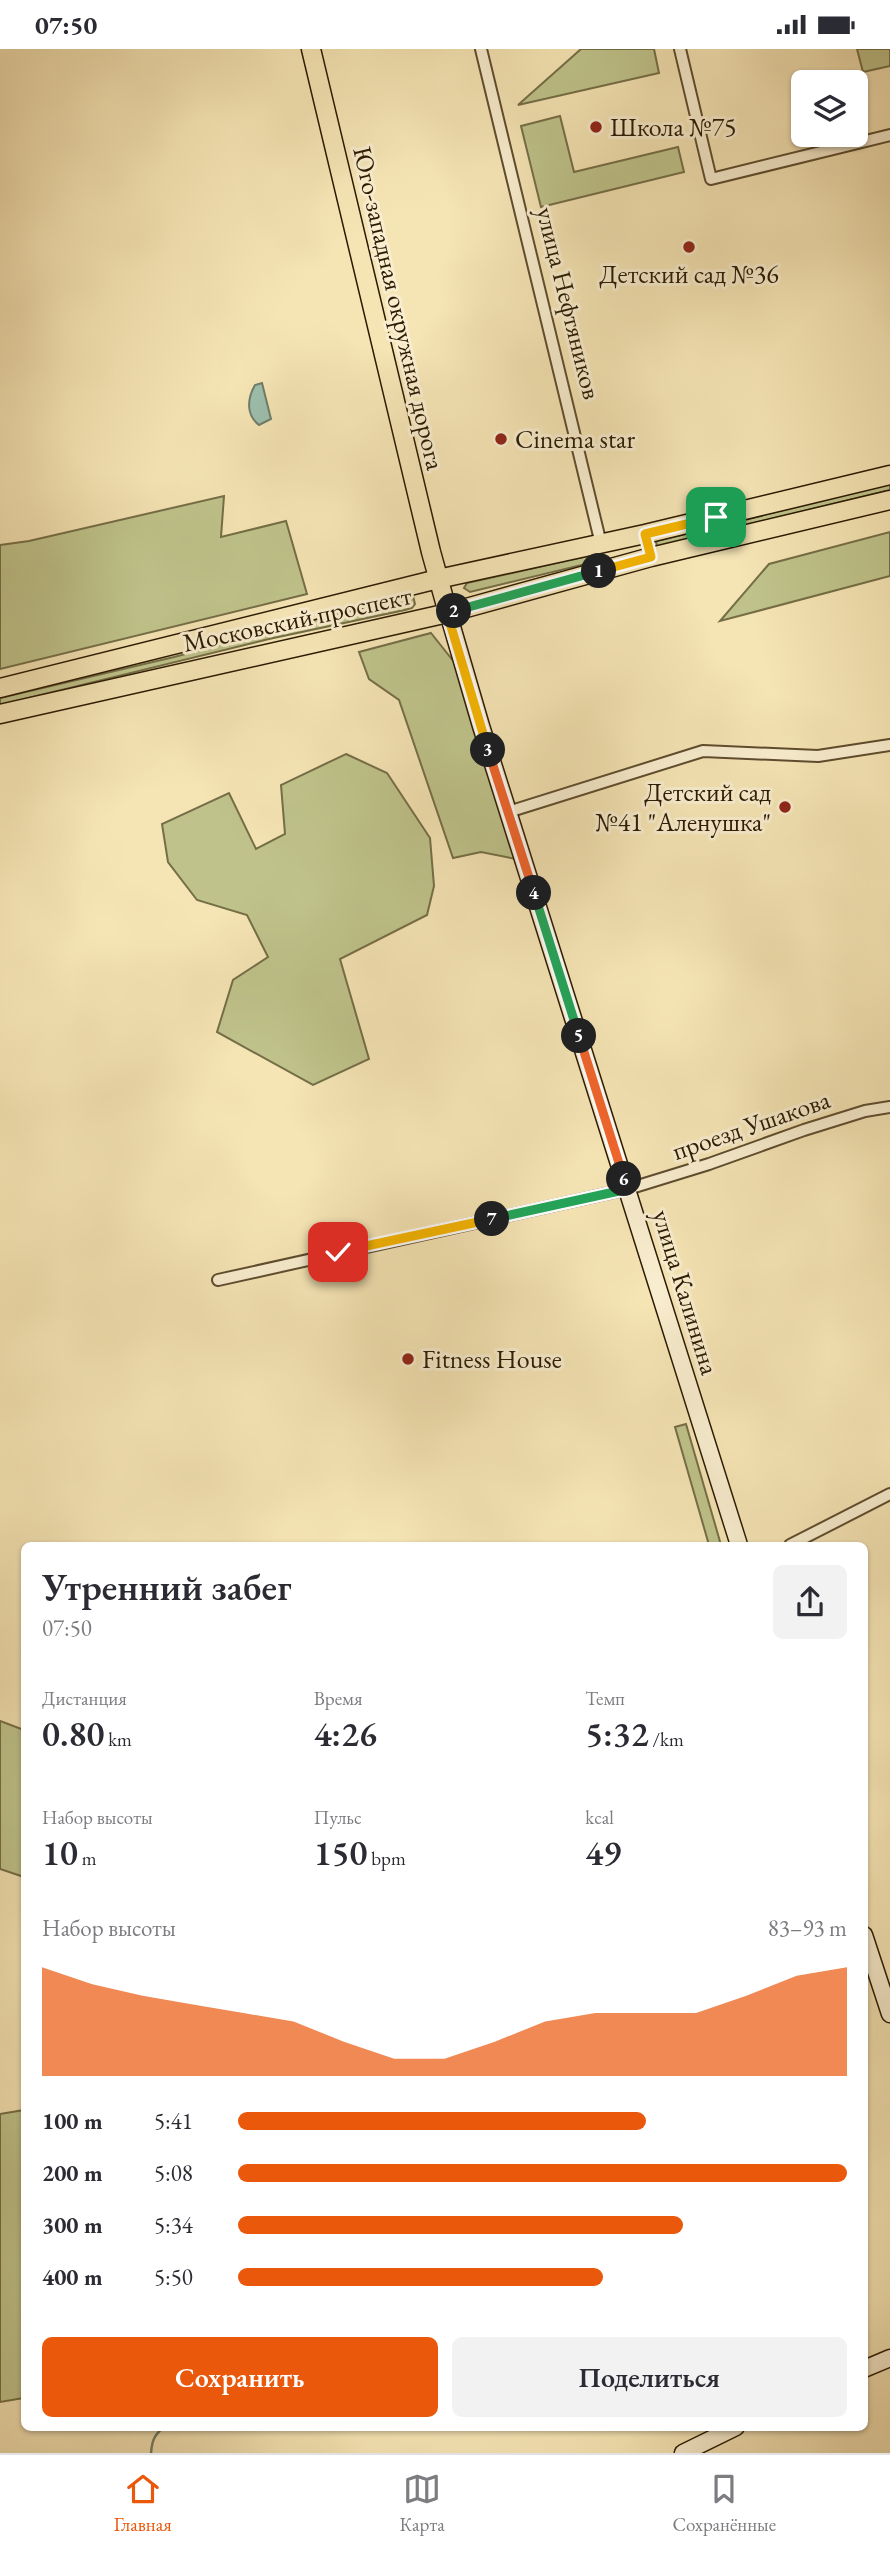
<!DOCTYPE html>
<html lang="ru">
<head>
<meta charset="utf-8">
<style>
	body { margin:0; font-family:"EB Garamond",serif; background:#f2f2f3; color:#2b2b33; height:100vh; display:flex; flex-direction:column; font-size:26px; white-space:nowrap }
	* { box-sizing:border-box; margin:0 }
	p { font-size:23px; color:#7c7c81 }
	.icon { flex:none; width:38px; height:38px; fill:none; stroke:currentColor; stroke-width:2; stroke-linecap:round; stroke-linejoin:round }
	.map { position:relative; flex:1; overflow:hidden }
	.details { position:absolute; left:21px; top:1493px; width:847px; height:889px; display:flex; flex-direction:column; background:#fff; border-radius:10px; box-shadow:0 2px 5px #0004 }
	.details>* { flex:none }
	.buttons { position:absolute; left:791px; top:21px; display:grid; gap:14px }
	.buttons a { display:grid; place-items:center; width:77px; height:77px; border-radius:10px; background:#fff; box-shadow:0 2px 5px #0004; font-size:35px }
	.pin { position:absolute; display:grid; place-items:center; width:60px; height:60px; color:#fff; margin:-30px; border-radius:14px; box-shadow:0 4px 10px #0006 }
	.km { position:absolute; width:35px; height:35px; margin:-18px; border-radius:50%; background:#222; color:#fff; font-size:19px; line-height:35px; text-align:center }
	.round { display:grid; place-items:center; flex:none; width:74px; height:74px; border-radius:10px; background:#f2f2f3 }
	.overview { display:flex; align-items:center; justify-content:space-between; height:119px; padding:0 21px }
	h1 { font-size:38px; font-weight:600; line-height:52px }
	.figures { display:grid; grid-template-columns:repeat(3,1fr); gap:10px; height:119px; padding:7px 21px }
	.figures div { display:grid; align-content:center }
	.figures b { font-size:35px; font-weight:600 }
	.figures small { font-size:19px; font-weight:400 }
	.figures p { font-size:19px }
	.chart { height:196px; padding:14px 21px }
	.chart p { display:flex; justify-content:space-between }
	.chart svg { width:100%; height:126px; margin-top:7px; fill:#ea580c; opacity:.7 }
	.primary-button { display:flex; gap:14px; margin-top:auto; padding:14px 21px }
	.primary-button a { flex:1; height:80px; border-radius:10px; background:#ea580c; color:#fff; font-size:28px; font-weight:600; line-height:80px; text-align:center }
	.primary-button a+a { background:#f2f2f3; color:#2b2b33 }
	ul { padding:0 21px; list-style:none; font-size:23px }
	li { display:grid; grid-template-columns:112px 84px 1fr; align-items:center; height:52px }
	li i { height:18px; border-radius:9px; background:#ea580c }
	.status { display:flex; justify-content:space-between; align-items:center; height:49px; padding:0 35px; background:#fff; direction:ltr }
	.status svg { height:19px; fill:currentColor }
	.tab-bar { display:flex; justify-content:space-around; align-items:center; height:98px; border-top:2px solid #e1e1e2; background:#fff; font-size:19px; color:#7c7c81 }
	.tab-bar a { display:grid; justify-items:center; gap:4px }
	.tab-bar .on { color:#ea580c }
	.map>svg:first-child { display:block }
	.green { fill:#bfc38b; stroke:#756e46; stroke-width:2 }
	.water { fill:#9cbfae; stroke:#6f7d69; stroke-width:2 }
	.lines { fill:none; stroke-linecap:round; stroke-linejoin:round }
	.stream { stroke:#6f7d69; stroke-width:2.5 }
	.minor-casing { stroke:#5e4c2e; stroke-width:14 }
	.secondary-casing { stroke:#2b1a02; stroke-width:19 }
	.primary-casing { stroke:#2b1a02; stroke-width:21 }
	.trunk-casing { stroke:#2b1a02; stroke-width:21 }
	.minor { stroke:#f8edce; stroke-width:10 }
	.secondary { stroke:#f8edce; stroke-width:16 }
	.primary { stroke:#f5e4b4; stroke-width:18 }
	.trunk { stroke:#f5e4b4; stroke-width:18 }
	.split-1-casing { stroke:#fff; stroke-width:14 }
	.split-2-casing { stroke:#fff; stroke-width:14 }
	.split-3-casing { stroke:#fff; stroke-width:14 }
	.split-4-casing { stroke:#fff; stroke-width:14 }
	.split-5-casing { stroke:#fff; stroke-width:14 }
	.split-6-casing { stroke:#fff; stroke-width:14 }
	.split-7-casing { stroke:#fff; stroke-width:14 }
	.split-8-casing { stroke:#fff; stroke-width:14 }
	.split-1 { stroke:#f5b400; stroke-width:9 }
	.split-2 { stroke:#22a559; stroke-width:9 }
	.split-3 { stroke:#f5b400; stroke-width:9 }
	.split-4 { stroke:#f0652b; stroke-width:9 }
	.split-5 { stroke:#22a559; stroke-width:9 }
	.split-6 { stroke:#f0652b; stroke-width:9 }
	.split-7 { stroke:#22a559; stroke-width:9 }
	.split-8 { stroke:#f5b400; stroke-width:9 }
	.poi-dot { fill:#8f2418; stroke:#f8edce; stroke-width:2.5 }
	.labels { text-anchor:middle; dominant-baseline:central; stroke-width:6; stroke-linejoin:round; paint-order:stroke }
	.poi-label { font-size:26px; fill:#2b1a02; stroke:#f8edce; text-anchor:start }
	.street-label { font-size:26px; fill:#2b1a02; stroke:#f8edce }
</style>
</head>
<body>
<div class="status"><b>07:50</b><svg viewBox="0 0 49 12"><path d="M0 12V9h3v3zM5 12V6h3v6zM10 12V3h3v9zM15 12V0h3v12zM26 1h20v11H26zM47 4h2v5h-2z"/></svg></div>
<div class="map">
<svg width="890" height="2404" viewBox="0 0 890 2404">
	<rect width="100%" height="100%" fill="#f5e4b4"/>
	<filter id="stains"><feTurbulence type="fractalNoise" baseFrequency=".00286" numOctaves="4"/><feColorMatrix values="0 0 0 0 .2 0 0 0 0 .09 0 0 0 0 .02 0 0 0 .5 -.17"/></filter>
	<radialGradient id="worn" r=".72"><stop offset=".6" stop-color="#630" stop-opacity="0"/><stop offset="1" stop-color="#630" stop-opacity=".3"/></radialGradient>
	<!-- green -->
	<path class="green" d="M581 0H654L659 24 518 56Z
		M857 0H890V17L863 23Z
		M560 67 574 123 678 98 684 123 541 158 521 77Z
		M890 435V441L657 498 656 492Z
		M224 447 221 488 286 472 307 545 0 620V496L29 492Z
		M890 483V527L720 572 769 515Z
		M588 507 592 508 590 514 470 543 464 539 467 534Z
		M413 547 415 555 412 559 405 561 269 590 0 656V649L174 608 400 548Z
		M431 584 454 613 516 810 481 803 453 809 399 651 369 630 359 603Z
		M346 705 387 724 430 789 434 837 427 866 340 910 369 1010 313 1036 217 983 233 931 268 908 247 866 197 851 168 813 162 775 229 744 256 800 285 785 281 736Z
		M686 1375 721 1496H709L675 1378Z
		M0 1672 24 1681V1828L0 1820Z
		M24 2061V2349L0 2353V2065Z"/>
	<!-- water -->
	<path class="water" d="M262 334 271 370 259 376C246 366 247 350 255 336Z"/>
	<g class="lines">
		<!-- stream -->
		<path class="stream" d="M151 2404C152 2392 154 2386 164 2378"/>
		<!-- minor casing -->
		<g class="minor-casing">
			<path id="minor" d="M481 0 601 495
				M680 0 711 130 890 86
				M508 763 703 702 818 707 890 696
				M218 1231 628 1140 709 1115 804 1081 865 1062 890 1058
				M790 1496 890 1445"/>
		</g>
		<!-- secondary casing -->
		<g class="secondary-casing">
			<path id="secondary" d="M448 564 481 677 739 1496
				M864 1886 890 1965
				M864 2320 890 2309
				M683 2404 736 2378"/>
		</g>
		<!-- primary casing -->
		<g class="primary-casing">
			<path id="primary" d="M438 530 645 485 890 426
				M448 564 651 508 890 451"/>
		</g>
		<!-- trunk casing -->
		<g class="trunk-casing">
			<path id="trunk" d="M0 639 438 530
				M0 665 448 564 431 503 311 0"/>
		</g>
		<!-- minor -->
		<use href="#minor" class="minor"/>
		<!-- secondary -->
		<use href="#secondary" class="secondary"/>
		<!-- primary -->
		<use href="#primary" class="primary"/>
		<!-- trunk -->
		<use href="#trunk" class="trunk"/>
	</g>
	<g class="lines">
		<!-- split-1 casing -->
		<g class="split-1-casing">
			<path id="split-1" d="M599 522 651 508 645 485 716 468"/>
		</g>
		<!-- split-2 casing -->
		<g class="split-2-casing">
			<path id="split-2" d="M454 562 599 522"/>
		</g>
		<!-- split-3 casing -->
		<g class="split-3-casing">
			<path id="split-3" d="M454 562 447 564 488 701"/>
		</g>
		<!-- split-4 casing -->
		<g class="split-4-casing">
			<path id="split-4" d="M488 701 534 844"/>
		</g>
		<!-- split-5 casing -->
		<g class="split-5-casing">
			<path id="split-5" d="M534 844 579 987"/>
		</g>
		<!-- split-6 casing -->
		<g class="split-6-casing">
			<path id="split-6" d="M579 987 624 1130"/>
		</g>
		<!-- split-7 casing -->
		<g class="split-7-casing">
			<path id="split-7" d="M492 1170 628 1140 624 1130"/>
		</g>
		<!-- split-8 casing -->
		<g class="split-8-casing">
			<path id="split-8" d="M338 1203 492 1170"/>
		</g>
		<!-- split-1 -->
		<use href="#split-1" class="split-1"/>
		<!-- split-2 -->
		<use href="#split-2" class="split-2"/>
		<!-- split-3 -->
		<use href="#split-3" class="split-3"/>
		<!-- split-4 -->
		<use href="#split-4" class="split-4"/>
		<!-- split-5 -->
		<use href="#split-5" class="split-5"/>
		<!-- split-6 -->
		<use href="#split-6" class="split-6"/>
		<!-- split-7 -->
		<use href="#split-7" class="split-7"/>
		<!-- split-8 -->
		<use href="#split-8" class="split-8"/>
	</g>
	<!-- markers -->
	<g class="poi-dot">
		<circle cx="596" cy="78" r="7"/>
		<circle cx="689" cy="198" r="7"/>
		<circle cx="501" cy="390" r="7"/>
		<circle cx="785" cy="758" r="7"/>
		<circle cx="408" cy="1310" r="7"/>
	</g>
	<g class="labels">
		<!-- poi labels -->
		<g class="poi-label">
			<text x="610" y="78">Школа №75</text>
			<text x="689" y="225" text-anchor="middle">Детский сад №36</text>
			<text x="515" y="390">Cinema star</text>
			<text x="771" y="743" text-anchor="end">Детский сад<tspan x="771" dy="30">№41 "Аленушка"</tspan></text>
			<text x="422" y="1310">Fitness House</text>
		</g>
		<!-- street labels -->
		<g class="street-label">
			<text transform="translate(569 254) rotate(76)">улица Нефтяников</text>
			<text transform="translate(399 259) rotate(77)">Юго-западная окружная дорога</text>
			<text transform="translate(297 570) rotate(-12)">Московский проспект</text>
			<text transform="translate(751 1076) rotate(-19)">проезд Ушакова</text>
			<text transform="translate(686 1243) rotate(73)">улица Калинина</text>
		</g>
	</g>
	<rect width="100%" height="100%" filter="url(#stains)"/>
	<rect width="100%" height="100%" fill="url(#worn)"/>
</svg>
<div class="buttons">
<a><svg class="icon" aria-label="layers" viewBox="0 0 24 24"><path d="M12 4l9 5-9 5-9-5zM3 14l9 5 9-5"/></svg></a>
</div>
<div class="pin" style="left:716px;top:468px;background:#1e9e55"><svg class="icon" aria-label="arrive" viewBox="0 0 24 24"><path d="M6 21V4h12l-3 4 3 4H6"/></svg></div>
<div class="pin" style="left:338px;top:1203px;background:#d93025"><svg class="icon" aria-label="check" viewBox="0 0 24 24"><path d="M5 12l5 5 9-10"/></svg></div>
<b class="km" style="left:599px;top:522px">1</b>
<b class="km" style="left:454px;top:562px">2</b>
<b class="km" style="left:488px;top:701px">3</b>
<b class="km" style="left:534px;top:844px">4</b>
<b class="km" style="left:579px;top:987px">5</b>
<b class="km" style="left:624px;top:1130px">6</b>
<b class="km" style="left:492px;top:1170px">7</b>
<section class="details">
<div class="overview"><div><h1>Утренний забег</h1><p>07:50</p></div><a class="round"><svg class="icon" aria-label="share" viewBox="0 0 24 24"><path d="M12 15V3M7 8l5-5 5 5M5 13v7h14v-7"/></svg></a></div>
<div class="figures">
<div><p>Дистанция</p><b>0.80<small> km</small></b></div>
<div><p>Время</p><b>4:26</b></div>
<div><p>Темп</p><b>5:32<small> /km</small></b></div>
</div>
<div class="figures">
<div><p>Набор высоты</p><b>10<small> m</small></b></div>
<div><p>Пульс</p><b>150<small> bpm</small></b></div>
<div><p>kcal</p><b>49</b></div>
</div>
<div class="chart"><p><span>Набор высоты</span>83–93 m</p>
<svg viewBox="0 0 160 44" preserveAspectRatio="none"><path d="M0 44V6L10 12L20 16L30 19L40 22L50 25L60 32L70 38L80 38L90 32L100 25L110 22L120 22L130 22L140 16L150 9L160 6V44z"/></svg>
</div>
<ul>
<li><b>100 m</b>5:41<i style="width:67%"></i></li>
<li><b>200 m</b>5:08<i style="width:100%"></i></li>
<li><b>300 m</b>5:34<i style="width:73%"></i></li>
<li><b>400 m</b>5:50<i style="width:60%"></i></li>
</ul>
<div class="primary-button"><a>Сохранить</a><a>Поделиться</a></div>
</section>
</div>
<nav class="tab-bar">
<a class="on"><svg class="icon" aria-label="home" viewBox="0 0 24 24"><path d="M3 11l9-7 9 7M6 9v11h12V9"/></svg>Главная</a>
<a><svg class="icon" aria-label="map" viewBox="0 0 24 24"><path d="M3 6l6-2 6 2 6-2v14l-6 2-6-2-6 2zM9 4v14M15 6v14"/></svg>Карта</a>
<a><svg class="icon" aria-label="saved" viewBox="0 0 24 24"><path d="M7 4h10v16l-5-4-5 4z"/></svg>Сохранённые</a>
</nav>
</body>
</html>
